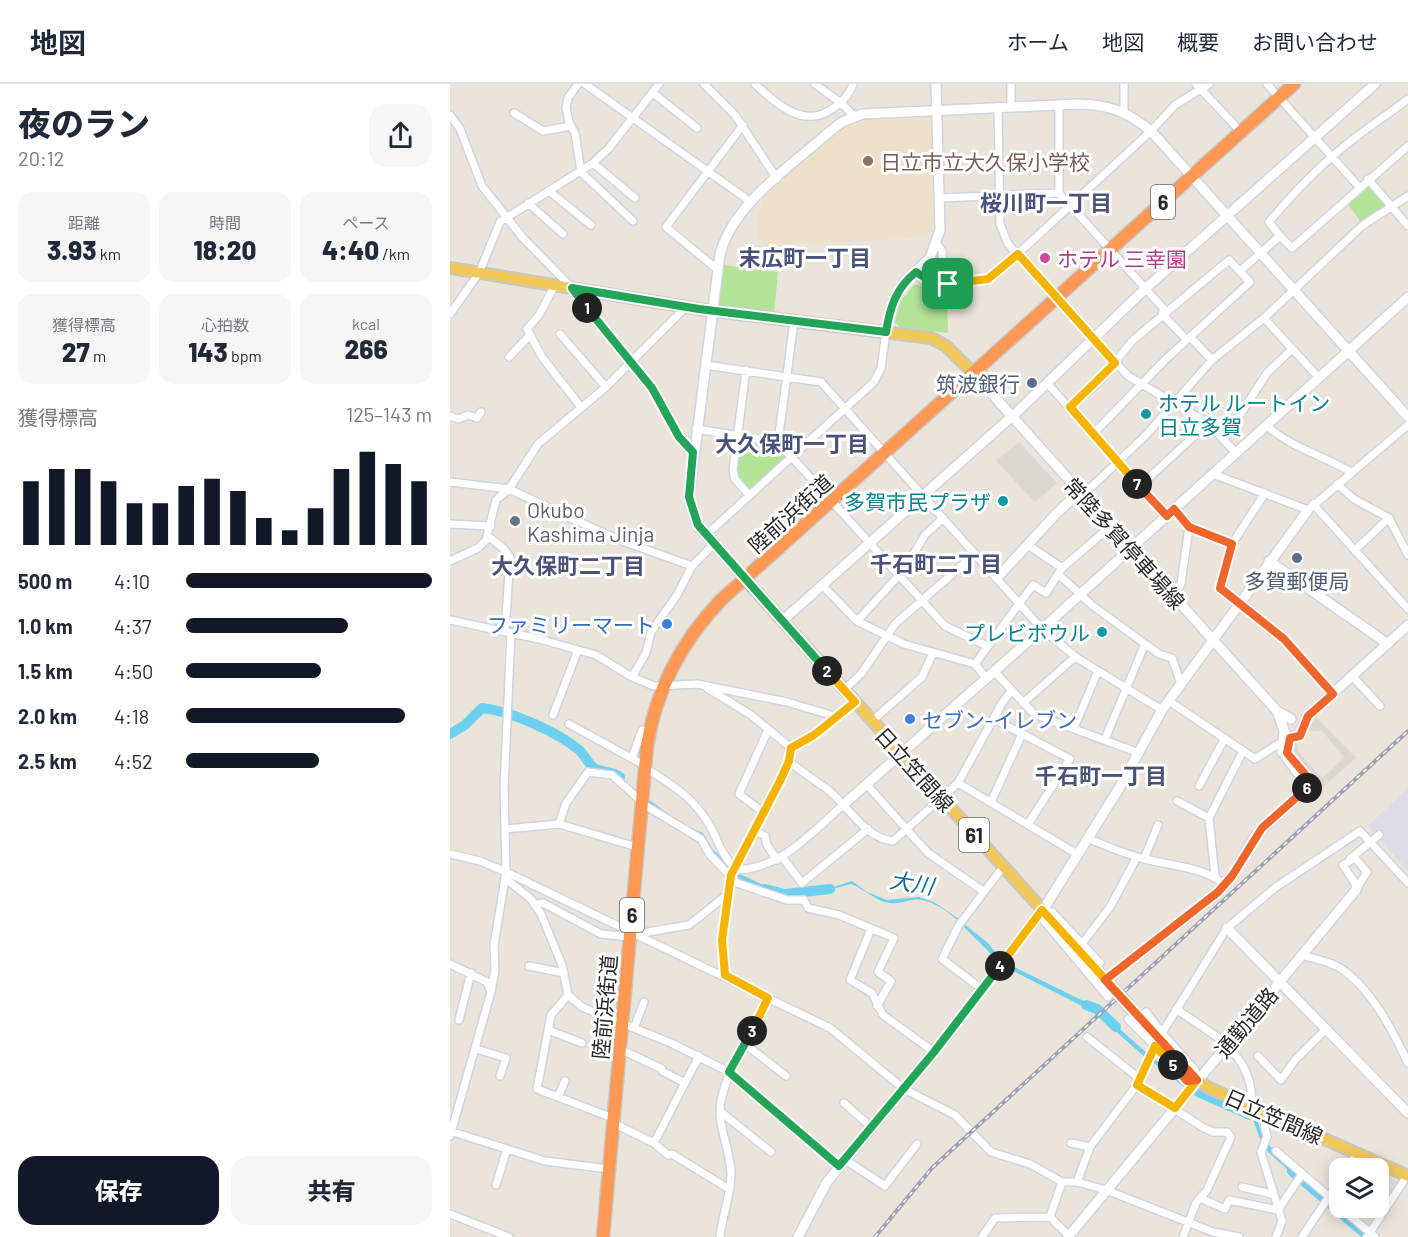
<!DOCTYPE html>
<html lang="ja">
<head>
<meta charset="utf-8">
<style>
	body { margin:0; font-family:Barlow,"Noto Sans JP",sans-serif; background:#f6f6f7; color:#1f2937; height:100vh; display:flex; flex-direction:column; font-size:22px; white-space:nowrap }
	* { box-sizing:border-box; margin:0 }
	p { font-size:20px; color:#747a83 }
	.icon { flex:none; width:33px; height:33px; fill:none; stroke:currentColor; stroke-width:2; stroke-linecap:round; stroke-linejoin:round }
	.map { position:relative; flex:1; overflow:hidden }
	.drawer { display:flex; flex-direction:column; background:#fff; width:450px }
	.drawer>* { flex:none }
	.controls { position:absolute; left:879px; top:1074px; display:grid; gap:12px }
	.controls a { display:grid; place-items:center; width:60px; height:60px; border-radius:12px; background:#fff; box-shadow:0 3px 15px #0003; font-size:30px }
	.pin { position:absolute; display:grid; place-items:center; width:51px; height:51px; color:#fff; margin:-26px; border-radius:12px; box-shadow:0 3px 9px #0006 }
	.km { position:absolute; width:30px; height:30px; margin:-15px; border-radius:50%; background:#222; color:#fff; font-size:16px; line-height:30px; text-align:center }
	.round { display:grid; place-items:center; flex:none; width:63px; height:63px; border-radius:18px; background:#f6f6f7 }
	.overview { display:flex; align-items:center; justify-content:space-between; height:102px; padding:0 18px }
	h1 { font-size:33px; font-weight:800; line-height:45px }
	.stats { display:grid; grid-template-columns:repeat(3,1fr); gap:9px; height:102px; padding:6px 18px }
	.stats div { display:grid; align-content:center; border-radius:15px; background:#f6f6f7; text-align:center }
	.stats b { font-size:26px; font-weight:800 }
	.stats small { font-size:16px; font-weight:400 }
	.stats p { font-size:16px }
	.chart { height:168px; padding:12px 18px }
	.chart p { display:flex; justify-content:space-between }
	.chart svg { width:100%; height:108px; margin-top:6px; stroke:#111827; stroke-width:6 }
	.cta { display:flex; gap:12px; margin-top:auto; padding:12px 18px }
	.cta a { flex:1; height:69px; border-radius:18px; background:#111827; color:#fff; font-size:24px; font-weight:800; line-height:69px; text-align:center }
	.cta a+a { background:#f6f6f7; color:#1f2937 }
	ul { padding:0 18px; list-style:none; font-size:20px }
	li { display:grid; grid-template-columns:96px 72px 1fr; align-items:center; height:45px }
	li i { height:15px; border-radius:8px; background:#111827 }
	header { display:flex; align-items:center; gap:36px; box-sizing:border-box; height:84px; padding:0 30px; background:#fff; border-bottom:2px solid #e0e1e3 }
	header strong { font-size:28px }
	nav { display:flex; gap:33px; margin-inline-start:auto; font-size:21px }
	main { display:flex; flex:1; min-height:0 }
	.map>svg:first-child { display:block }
	.industrial { fill:#dddbe3 }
	.education { fill:#ede1c9 }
	.green { fill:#b2e396 }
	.plaza { fill:#dcd7d1 }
	.water { fill:#6cd0ee }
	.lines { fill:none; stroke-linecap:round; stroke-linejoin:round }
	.river { stroke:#6cd0ee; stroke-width:10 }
	.street-casing { stroke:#d0d4e2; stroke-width:10 }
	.secondary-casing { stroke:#d0d4e2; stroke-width:12 }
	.primary-casing { stroke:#c7c7c7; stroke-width:14 }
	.highway-casing { stroke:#c7c7c7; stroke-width:15 }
	.street { stroke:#fff; stroke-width:7 }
	.secondary { stroke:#fff; stroke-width:9 }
	.primary { stroke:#f1c95a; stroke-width:10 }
	.highway { stroke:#fe9852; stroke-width:12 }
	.rail-casing { stroke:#9da1b3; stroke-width:4 }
	.rail { stroke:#fff; stroke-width:1.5; stroke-dasharray:4.5; stroke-linecap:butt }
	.split-1-casing { stroke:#fff; stroke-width:12 }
	.split-2-casing { stroke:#fff; stroke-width:12 }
	.split-3-casing { stroke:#fff; stroke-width:12 }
	.split-4-casing { stroke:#fff; stroke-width:12 }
	.split-5-casing { stroke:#fff; stroke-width:12 }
	.split-6-casing { stroke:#fff; stroke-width:12 }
	.split-7-casing { stroke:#fff; stroke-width:12 }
	.split-8-casing { stroke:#fff; stroke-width:12 }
	.split-1 { stroke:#22a559; stroke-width:8 }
	.split-2 { stroke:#22a559; stroke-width:8 }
	.split-3 { stroke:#f5b400; stroke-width:8 }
	.split-4 { stroke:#22a559; stroke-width:8 }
	.split-5 { stroke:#f5b400; stroke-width:8 }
	.split-6 { stroke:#f0652b; stroke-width:8 }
	.split-7 { stroke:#f0652b; stroke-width:8 }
	.split-8 { stroke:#f5b400; stroke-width:8 }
	.education-dot { fill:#8d6e63; stroke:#fff; stroke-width:2 }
	.hotel-dot { fill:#d1479c; stroke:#fff; stroke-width:2 }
	.service-dot { fill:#5c6f8a; stroke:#fff; stroke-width:2 }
	.culture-dot { fill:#0f9aa8; stroke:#fff; stroke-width:2 }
	.worship-dot { fill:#6b7280; stroke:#fff; stroke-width:2 }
	.shop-dot { fill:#3f7fe0; stroke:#fff; stroke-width:2 }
	.labels { text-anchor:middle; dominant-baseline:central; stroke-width:6; stroke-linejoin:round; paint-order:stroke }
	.shield { fill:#fff; stroke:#696969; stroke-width:1.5 }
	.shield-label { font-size:20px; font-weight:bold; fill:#292929 }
	.education-label { font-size:21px; fill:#785e54; stroke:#fff; text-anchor:start }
	.hotel-label { font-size:21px; fill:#b23c85; stroke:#fff; text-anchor:start }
	.service-label { font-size:21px; fill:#4e5e75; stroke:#fff; text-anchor:end }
	.culture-label { font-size:21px; fill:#0d838f; stroke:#fff; text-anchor:end }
	.worship-label { font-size:21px; fill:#5b616d; stroke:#fff; text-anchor:start }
	.street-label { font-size:21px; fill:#292929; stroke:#fff }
	.shop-label { font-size:21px; fill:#366cbe; stroke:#fff; text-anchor:end }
	.neighbourhood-label { font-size:22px; font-weight:bold; fill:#495379; stroke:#fff }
	.water-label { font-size:22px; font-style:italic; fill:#0d6d99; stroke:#fff }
</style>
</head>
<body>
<header>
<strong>地図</strong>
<nav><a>ホーム</a><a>地図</a><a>概要</a><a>お問い合わせ</a></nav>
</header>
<main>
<section class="drawer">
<div class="overview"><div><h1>夜のラン</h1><p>20:12</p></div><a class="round"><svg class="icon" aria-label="share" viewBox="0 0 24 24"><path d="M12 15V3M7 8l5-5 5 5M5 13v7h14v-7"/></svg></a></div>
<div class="stats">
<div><p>距離</p><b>3.93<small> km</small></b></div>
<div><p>時間</p><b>18:20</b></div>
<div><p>ペース</p><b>4:40<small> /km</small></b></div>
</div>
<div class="stats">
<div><p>獲得標高</p><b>27<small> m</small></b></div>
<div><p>心拍数</p><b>143<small> bpm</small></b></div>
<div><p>kcal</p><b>266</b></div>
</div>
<div class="chart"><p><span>獲得標高</span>125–143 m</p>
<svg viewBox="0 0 160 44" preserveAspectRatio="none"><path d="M5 44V18M15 44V13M25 44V13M35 44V18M45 44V27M55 44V27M65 44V20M75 44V17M85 44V22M95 44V33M105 44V38M115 44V29M125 44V13M135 44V6M145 44V11M155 44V18"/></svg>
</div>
<ul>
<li><b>500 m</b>4:10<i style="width:100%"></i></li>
<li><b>1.0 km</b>4:37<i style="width:66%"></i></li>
<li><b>1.5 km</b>4:50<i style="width:55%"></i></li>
<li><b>2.0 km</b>4:18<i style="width:89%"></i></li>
<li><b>2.5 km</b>4:52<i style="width:54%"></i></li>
</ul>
<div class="cta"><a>保存</a><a>共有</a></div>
</section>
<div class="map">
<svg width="958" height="1153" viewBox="0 0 958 1153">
	<rect width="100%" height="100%" fill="#ebe4da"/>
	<!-- industrial -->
	<path class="industrial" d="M958 704V786L918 742Z"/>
	<!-- education -->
	<path class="education" d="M477 31 482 36 483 148 474 153 316 162 309 156V128L316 110 390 44 427 33Z"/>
	<!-- green -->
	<path class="green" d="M918 95 941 122 913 141 895 116Z
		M273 181 328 188 324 230 271 223 269 219Z
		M465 200 481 206H497L498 249 450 243 445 238 451 216Z
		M291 354 326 359 336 370V374L303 406H296C285 390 282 372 291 354Z"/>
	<!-- plaza -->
	<path class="plaza" d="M569 358 607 399 585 418 546 377Z
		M865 632 906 674 855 719 851 714 867 699V694L842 668V660H847L848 668 870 692H875L894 673 872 647H857L858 640Z"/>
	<!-- water -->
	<path class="water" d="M198 715 232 740 253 749 263 766 282 782 281 787 264 771 255 753H253L198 720Z
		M290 790 334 811 343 812 362 810 402 797 417 808 437 816 469 813 484 818 510 836 509 838C498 827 478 813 462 816 452 818 446 821 435 818 422 814 413 804 401 800L353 813H339L297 800 286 792Z
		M513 839 538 859 550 874 548 877 512 841Z
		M556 879 650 925 646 929 553 882Z
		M656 933 698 970 696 974 653 936Z
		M702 973 734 999V1003L700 976Z
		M749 1007 784 1022 783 1026 747 1010Z
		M787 1023 806 1032 814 1055 812 1060 803 1036 786 1027Z
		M818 1060 849 1090 847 1094 818 1068 815 1064Z"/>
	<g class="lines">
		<!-- river -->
		<path class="river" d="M0 650 15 641 32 624C60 627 108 648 129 666 135 671 138 680 144 684 152 689 162 687 170 693
			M315 805 335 810 380 805
			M636 921 647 925 666 943
			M748 1008 800 1031
			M842 1087 919 1153"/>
		<!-- street casing -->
		<g class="street-casing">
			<path id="street" d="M128 0 118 14 116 23 119 39 125 49 131 88 183 137
				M135 0 301 118
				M254 0 285 31 327 95
				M305 0C326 20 354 45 382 25 392 18 399 12 403 0
				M365 0 391 19 404 32
				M561 0V23
				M674 0V28
				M746 0 791 48
				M817 0 909 103
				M203 9 247 44
				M609 21V109L714 225 712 230 737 256
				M548 23 550 140 558 160 678 292 758 339 786 369
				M64 29 93 47 121 42
				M0 31 10 45 32 102 73 154 127 209 202 304 229 353 243 367
				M143 79 185 114
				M918 95 958 142
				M99 107 141 141
				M491 114 609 109
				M78 119 113 150
				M830 152 842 164 958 62
				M487 160 492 167 494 200 530 197 545 191 701 47 725 21 759 0
				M268 186 216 143 293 41
				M790 187 830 152 819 138C845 107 873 78 906 53 923 40 941 28 958 15
				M105 201 89 231 77 245 92 273 131 323
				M0 230 29 189 50 138 143 79 159 64 209 0
				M814 234 869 294
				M110 250 156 303
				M740 253 762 276
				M59 273 79 252
				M255 281 371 298 592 545 627 574 712 626
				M296 286 283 386 285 395 299 411
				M597 299 716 432
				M620 323 650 297 682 257 779 176 800 198 716 275 643 350
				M0 332 8 335 18 331 27 334 31 328
				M817 342C840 363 874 372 901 388
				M246 345 328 358 495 542 537 562
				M771 352 786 337 817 289 842 265
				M328 358 344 237
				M763 390 858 426 958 341
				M0 398 59 405 164 454 242 482
				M887 400 904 415 939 434 958 471
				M689 403 758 339
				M815 409 782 460 770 504 834 555 883 610
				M632 412 696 351 762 276 814 234 913 141 958 112
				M863 420 958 525
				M0 440 41 442
				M739 443 782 460
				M38 452 54 465 60 473 55 547
				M255 452 424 298 431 284 436 248
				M905 466 939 434
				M0 477 28 464 36 456 46 416 59 405 88 360 156 303 232 227 233 222
				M612 484 660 443
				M608 490 643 522 709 570 722 574 731 600
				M373 502 407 537 454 560 525 580 536 594
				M723 512 731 500 739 443 724 425
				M0 536 89 555 146 571 182 593 204 602 247 600 337 618 387 633 405 618
				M407 537 454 486 475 451 493 434
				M525 580 583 501 596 509 612 484 578 461
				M544 587 584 630 689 669
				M902 592 930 622
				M182 593 196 569 201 548 227 511 242 482 263 461
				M257 604 301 631 341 664 364 651 387 633
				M394 606 411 590 445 540 525 470
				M719 617 805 675 830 659
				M573 619 625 573
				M103 631 128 566
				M544 635 620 675 578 740
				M422 637 472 593 483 569
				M119 640 194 681
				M624 644 648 587
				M833 647 831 668 854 699 852 708
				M840 654 837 669 861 698 852 708
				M655 655 695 560
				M182 674 192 646 199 647
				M339 677C352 688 364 696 377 705 398 721 414 754 443 757L508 699 552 619 561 607
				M194 683C216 697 238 710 253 731 267 749 268 767 284 783
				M508 699 627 770
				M417 701 478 769 533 807
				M749 702 775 654
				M727 717 759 734 765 792
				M541 718 572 650
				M191 719 251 755 260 771 287 799 337 816H354L358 824 389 831 444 854 428 888 441 897 427 922
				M313 728 289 710 318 646
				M759 734 793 667
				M109 740 116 719 138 688 162 691 191 717
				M55 745 109 740 187 763
				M304 746 315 752 317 761 327 776
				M637 754C654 761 672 769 691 774 719 782 753 782 775 801
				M0 770 30 777 56 788 380 944 454 1005 505 1031 541 1068 580 1080 612 1098H627L640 1063 621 1059
				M332 773 352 799 418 745
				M905 774 917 788 906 806 905 799 893 781Z
				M694 775 708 741
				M900 775 929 751
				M284 786C330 786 360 750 392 722
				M56 788V795L81 815 91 830 112 881 118 911 132 923 221 959 279 988 389 1082
				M84 820 93 819 151 850 179 853
				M421 845 400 896 422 909 433 931 484 968
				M192 853 198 848 239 841 277 811
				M631 861 660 823 687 773
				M851 871C864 875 879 877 890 884 921 904 943 947 958 979
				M650 879 602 828 592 826 595 838 658 913
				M0 880 37 898 41 908 0 1052
				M79 882 114 889
				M275 892 272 856 281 791 330 697 339 677 341 664
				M533 906 492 875 509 841 553 783
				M41 908 45 886 44 861 56 788 54 703 61 549
				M118 911 101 931 87 1005 163 1034
				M726 925C765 952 803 969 802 1022
				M696 928 712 949
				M678 935 705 962
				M9 936 21 889
				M184 944 194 918
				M98 946 132 959
				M637 953 690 995
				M295 960 336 992
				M26 965 56 974 50 992
				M170 965 212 985V987L235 999
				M808 972 831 996 845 976 876 945
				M687 1001 754 1044 763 1048H777L781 1053 757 1106 746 1119 733 1153
				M108 1013 115 997
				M394 1019 421 1043
				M811 1026 817 1053 811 1068 832 1137 826 1153
				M271 1028 321 1068
				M163 1039 204 1059 249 972
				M0 1047 95 1077 159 1085
				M204 1059 218 1071 222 1070 279 1105
				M640 1063 686 1002 705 962 737 997 747 996 745 986 712 949 777 844 826 803 910 747 958 799
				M826 1067 890 1122
				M394 1075 435 1102 467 1060
				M897 1084 907 1069
				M627 1098 656 1106 763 1148 789 1153
				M46 1101 57 1065
				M792 1103 822 1110
				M752 1115 775 1125 779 1116 828 1126 852 1090
				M891 1124 925 1153
				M0 1130 59 1153
				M600 1133 612 1098
				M270 1153C272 1132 281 1111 281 1090 281 1067 266 1039 271 1017 278 982 302 947 318 914
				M532 1153 545 1134 600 1133 620 1153
				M852 1153 890 1096
				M917 1153 957 1092"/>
		</g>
		<!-- secondary casing -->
		<g class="secondary-casing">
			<path id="secondary" d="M466 188 474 196 494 200
				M436 248 446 212 455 197 480 174 490 146 486 0
				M524 290 827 627 841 635
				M819 477 938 560
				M547 494 605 431 629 408
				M295 495 247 441 239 413 270 170C284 119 340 83 378 49L392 38 412 30 628 20C658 20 678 28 701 47L958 333
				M332 537 568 327 696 204 925 0
				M827 627 836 652 847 653 858 632 958 541
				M392 722 592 545 958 213
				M777 844 958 1029
				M655 896 768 809 782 792 805 752 852 708
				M348 1153 377 1098 484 968 598 818 668 706 712 626 858 426
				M618 1153 906 806"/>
		</g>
		<!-- primary casing -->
		<g class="primary-casing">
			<path id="primary" d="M0 184 249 225 481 254 496 262 524 290
				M295 495 739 989 757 1003 958 1092"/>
		</g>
		<!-- highway casing -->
		<g class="highway-casing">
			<path id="highway" d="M153 1153 197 662C206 605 231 558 271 516L844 0"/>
		</g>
		<!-- street -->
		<use href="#street" class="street"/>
		<!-- secondary -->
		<use href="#secondary" class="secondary"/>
		<!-- primary -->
		<use href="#primary" class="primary"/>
		<!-- highway -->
		<use href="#highway" class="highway"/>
		<!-- rail casing -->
		<g class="rail-casing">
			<path id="rail" d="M425 1153 482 1084 958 647"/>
		</g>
		<!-- rail -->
		<use href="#rail" class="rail"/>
	</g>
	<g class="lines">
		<!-- split-1 casing -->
		<g class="split-1-casing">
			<path id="split-1" d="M137 224 122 204 249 225 436 248C440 223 446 204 466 188L483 199 498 200"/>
		</g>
		<!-- split-2 casing -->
		<g class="split-2-casing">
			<path id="split-2" d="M137 224 202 304 229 353 243 368 239 413 248 441 377 587"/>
		</g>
		<!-- split-3 casing -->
		<g class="split-3-casing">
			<path id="split-3" d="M302 947 318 914 275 891 272 856 281 791 330 697 339 677 341 664 364 651 405 618 377 587"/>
		</g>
		<!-- split-4 casing -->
		<g class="split-4-casing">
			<path id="split-4" d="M302 947 279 988 389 1082 484 968 550 882"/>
		</g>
		<!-- split-5 casing -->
		<g class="split-5-casing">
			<path id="split-5" d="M550 882 592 826 747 996 725 1024 687 1001 705 962 723 981"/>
		</g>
		<!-- split-6 casing -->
		<g class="split-6-casing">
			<path id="split-6" d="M723 981 737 997 747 996 655 896 768 808 782 792 812 744 857 704"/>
		</g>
		<!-- split-7 casing -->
		<g class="split-7-casing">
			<path id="split-7" d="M687 400 717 432 724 425 739 443 782 460 770 504 834 555 883 610 858 632 850 652 840 654 837 669 860 696 857 704"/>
		</g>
		<!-- split-8 casing -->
		<g class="split-8-casing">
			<path id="split-8" d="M498 200 538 195 568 170 665 279 620 323 687 400"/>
		</g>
		<!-- split-1 -->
		<use href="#split-1" class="split-1"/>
		<!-- split-2 -->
		<use href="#split-2" class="split-2"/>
		<!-- split-3 -->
		<use href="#split-3" class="split-3"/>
		<!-- split-4 -->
		<use href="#split-4" class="split-4"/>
		<!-- split-5 -->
		<use href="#split-5" class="split-5"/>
		<!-- split-6 -->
		<use href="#split-6" class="split-6"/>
		<!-- split-7 -->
		<use href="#split-7" class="split-7"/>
		<!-- split-8 -->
		<use href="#split-8" class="split-8"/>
	</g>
	<!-- markers -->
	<circle class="education-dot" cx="418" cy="77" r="6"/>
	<circle class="hotel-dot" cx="595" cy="174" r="6"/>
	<g class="service-dot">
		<circle cx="582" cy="299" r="6"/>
		<circle cx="847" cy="474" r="6"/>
	</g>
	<g class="culture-dot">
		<circle cx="696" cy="330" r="6"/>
		<circle cx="553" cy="417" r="6"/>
		<circle cx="652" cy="548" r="6"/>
	</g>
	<circle class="worship-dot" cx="65" cy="437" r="6"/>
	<g class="shop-dot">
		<circle cx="217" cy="540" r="6"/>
		<circle cx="460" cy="635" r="6"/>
	</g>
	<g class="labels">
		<!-- shield labels -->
		<g class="shield">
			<rect x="701" y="101" width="24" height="34" rx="4.5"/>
			<rect x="509" y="734" width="30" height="34" rx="4.5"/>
			<rect x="170" y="814" width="24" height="34" rx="4.5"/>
		</g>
		<g class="shield-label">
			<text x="713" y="118">6</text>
			<text x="524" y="751">61</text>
			<text x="182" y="831">6</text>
		</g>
		<!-- education labels -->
		<g class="education-label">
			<text x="430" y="77">日立市立大久保小学校</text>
		</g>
		<!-- hotel labels -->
		<g class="hotel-label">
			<text x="607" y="174">ホテル 三幸園</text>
		</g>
		<!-- service labels -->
		<g class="service-label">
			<text x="570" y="299">筑波銀行</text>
			<text x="847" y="496" text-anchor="middle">多賀郵便局</text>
		</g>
		<!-- culture labels -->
		<g class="culture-label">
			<text x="708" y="318" text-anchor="start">ホテル ルートイン<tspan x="708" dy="24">日立多賀</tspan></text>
			<text x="541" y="417">多賀市民プラザ</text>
			<text x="640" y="548">プレビボウル</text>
		</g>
		<!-- worship labels -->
		<g class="worship-label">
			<text x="77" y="425">Okubo<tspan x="77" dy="24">Kashima Jinja</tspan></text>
		</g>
		<!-- street labels -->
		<g class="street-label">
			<text transform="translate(340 429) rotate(-42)">陸前浜街道</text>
			<text transform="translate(675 459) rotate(48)">常陸多賀停車場線</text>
			<text transform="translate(465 685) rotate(48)">日立笠間線</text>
			<text transform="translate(154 923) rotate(-85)">陸前浜街道</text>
			<text transform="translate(796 938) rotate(-50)">通勤道路</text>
			<text transform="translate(824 1032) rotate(24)">日立笠間線</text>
		</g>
		<!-- shop labels -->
		<g class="shop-label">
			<text x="205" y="540">ファミリーマート</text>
			<text x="472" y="635" text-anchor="start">セブン-イレブン</text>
		</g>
		<!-- neighbourhood labels -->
		<g class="neighbourhood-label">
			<text x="596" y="118">桜川町一丁目</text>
			<text x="355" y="173">末広町一丁目</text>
			<text x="342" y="359">大久保町一丁目</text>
			<text x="486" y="479">千石町二丁目</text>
			<text x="118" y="481">大久保町二丁目</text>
			<text x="651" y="691">千石町一丁目</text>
		</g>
		<!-- water labels -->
		<g class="water-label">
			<text transform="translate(462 798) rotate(9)">大川</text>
		</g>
	</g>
</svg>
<div class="controls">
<a><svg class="icon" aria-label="layers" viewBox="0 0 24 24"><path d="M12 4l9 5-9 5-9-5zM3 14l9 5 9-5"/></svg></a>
</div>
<div class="pin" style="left:498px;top:200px;background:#1e9e55"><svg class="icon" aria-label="arrive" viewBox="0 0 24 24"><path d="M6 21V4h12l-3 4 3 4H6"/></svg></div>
<b class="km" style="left:137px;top:224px">1</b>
<b class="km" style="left:377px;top:587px">2</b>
<b class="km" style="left:302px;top:947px">3</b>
<b class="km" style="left:550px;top:882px">4</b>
<b class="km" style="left:723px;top:981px">5</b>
<b class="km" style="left:857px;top:704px">6</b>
<b class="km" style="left:687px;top:400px">7</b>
</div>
</main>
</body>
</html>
